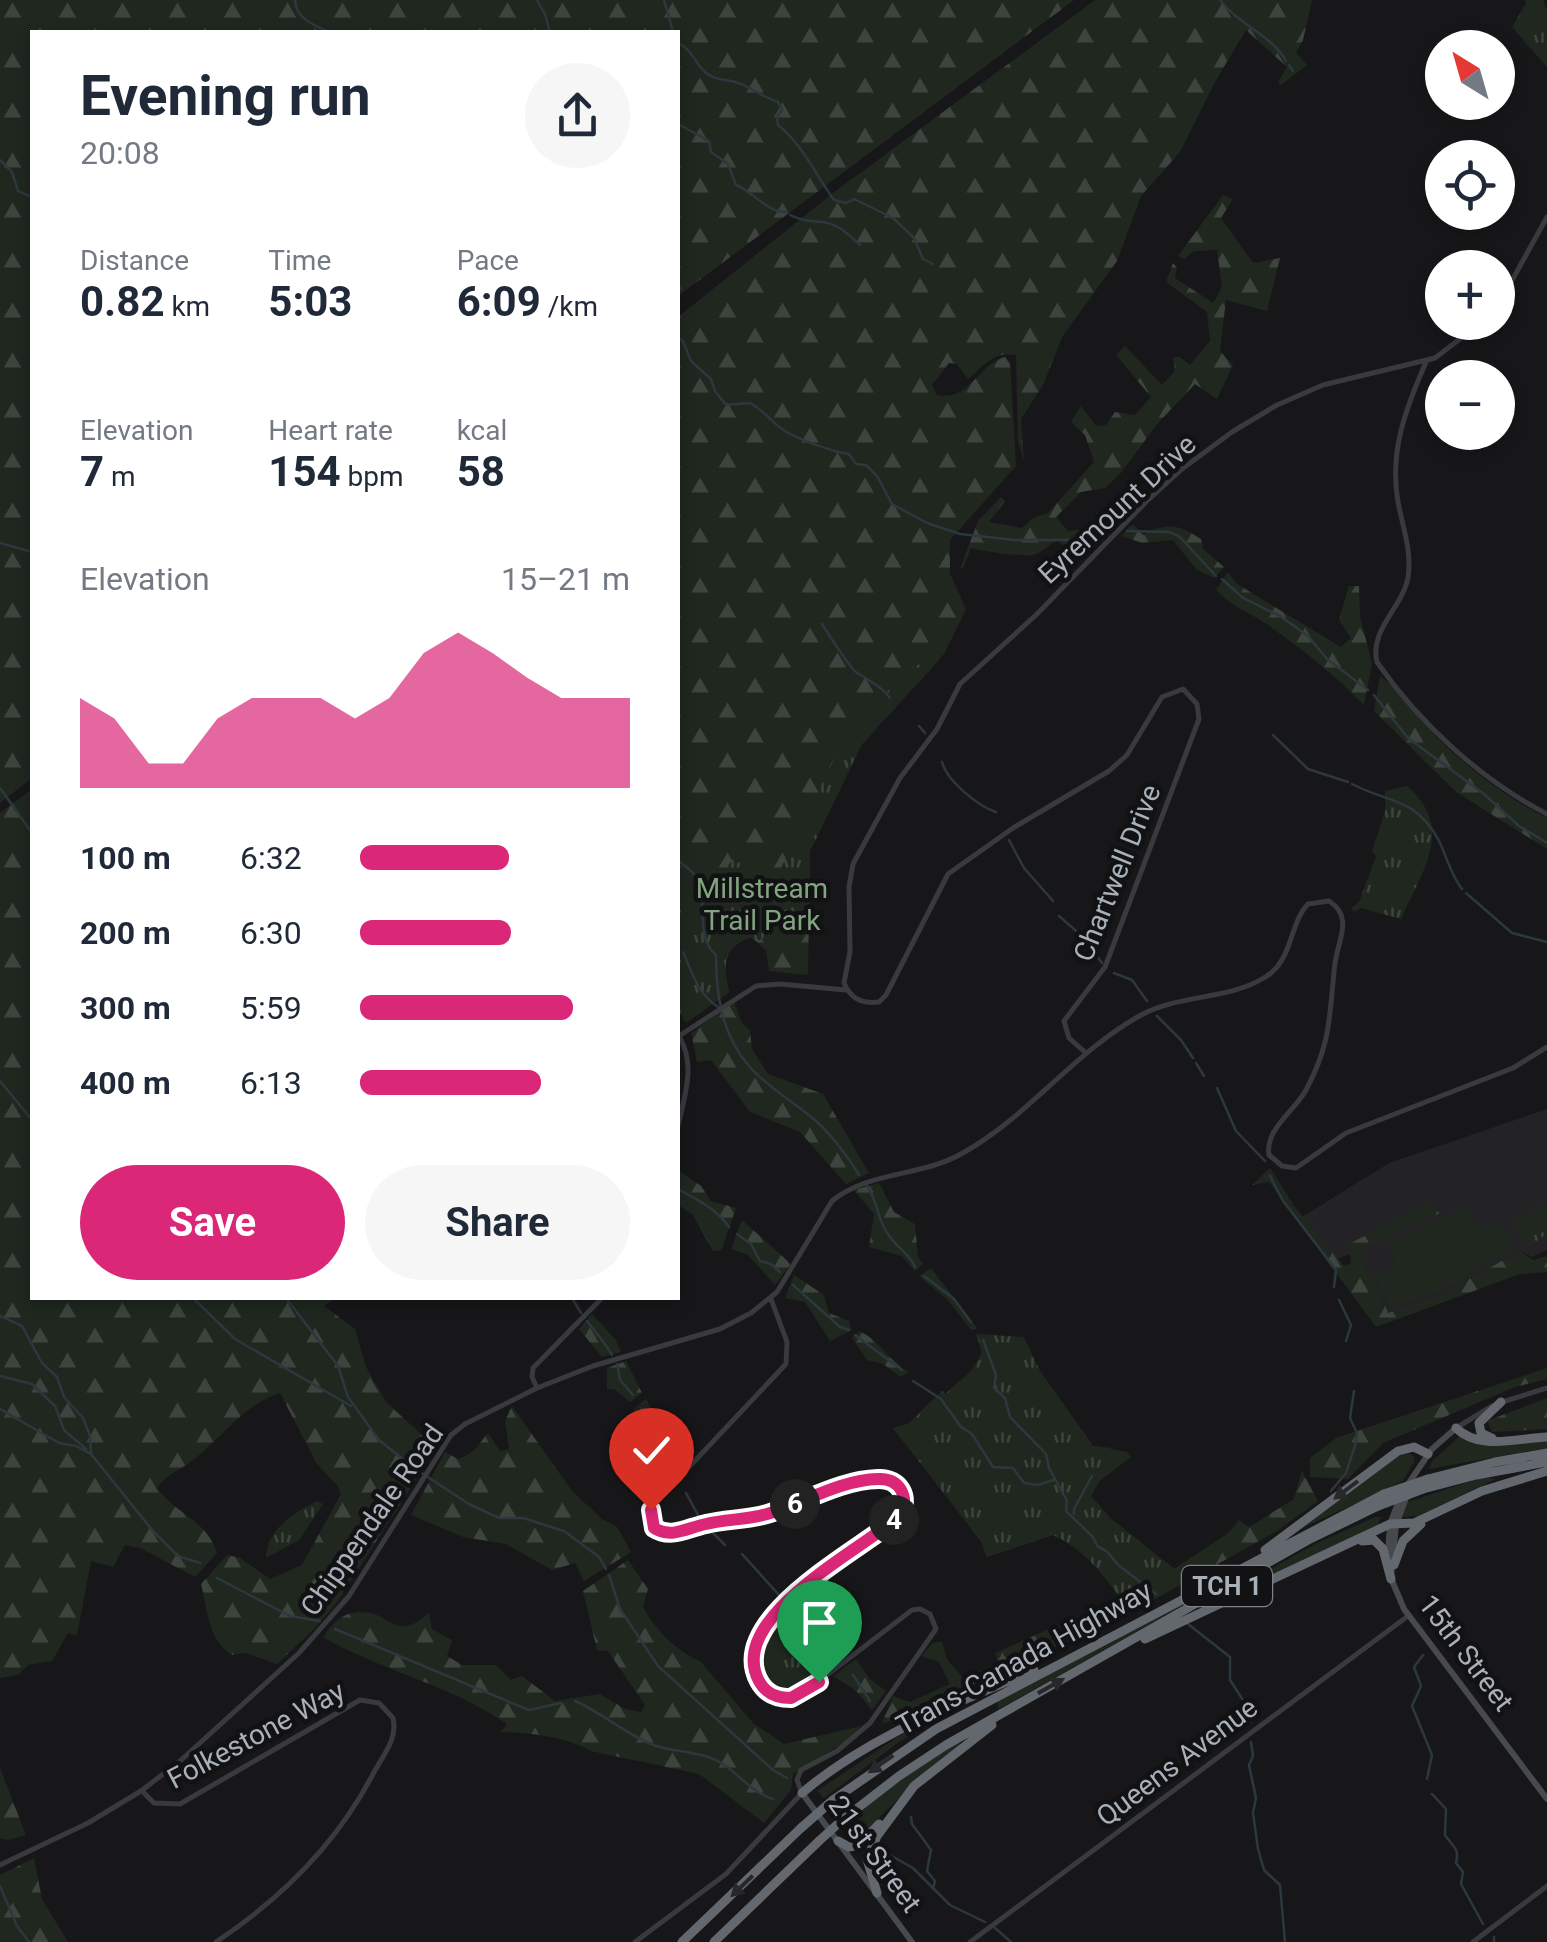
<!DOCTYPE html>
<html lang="en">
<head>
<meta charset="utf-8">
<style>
	body { margin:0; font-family:Roboto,sans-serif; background:#f6f6f7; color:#1f2937; height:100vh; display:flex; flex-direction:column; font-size:38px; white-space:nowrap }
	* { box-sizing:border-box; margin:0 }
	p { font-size:32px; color:#747a83 }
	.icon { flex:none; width:55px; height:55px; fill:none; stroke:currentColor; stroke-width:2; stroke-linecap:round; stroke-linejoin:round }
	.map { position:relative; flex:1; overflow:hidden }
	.side { position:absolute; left:30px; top:30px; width:650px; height:1270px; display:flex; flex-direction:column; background:#fff; border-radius:0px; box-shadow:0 5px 15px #0003 }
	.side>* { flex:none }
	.needle { width:65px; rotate:323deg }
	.buttons { position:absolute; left:1425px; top:30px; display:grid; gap:20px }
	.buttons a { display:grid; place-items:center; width:90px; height:90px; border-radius:50%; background:#fff; box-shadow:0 5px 15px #0003; font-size:50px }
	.pin { position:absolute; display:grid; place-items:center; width:85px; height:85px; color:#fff; margin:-102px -42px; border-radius:50% 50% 50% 0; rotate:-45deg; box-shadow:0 0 10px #0007 }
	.pin .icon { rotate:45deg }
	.km { position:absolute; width:50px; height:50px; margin:-25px; border-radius:50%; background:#222; color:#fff; font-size:28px; line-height:50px; text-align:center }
	.round { display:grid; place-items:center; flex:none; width:105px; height:105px; border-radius:52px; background:#f6f6f7 }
	.headline { display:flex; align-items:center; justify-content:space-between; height:170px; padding:0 50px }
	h1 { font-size:55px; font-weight:700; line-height:75px }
	.stats { display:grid; grid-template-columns:repeat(3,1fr); gap:15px; height:170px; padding:10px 50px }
	.stats div { display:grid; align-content:center }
	.stats b { font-size:42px; font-weight:700 }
	.stats small { font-size:28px; font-weight:400 }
	.stats p { font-size:28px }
	.chart { height:280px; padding:20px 50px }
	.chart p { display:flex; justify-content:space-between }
	.chart svg { width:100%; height:180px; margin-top:10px; fill:#db2777; opacity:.7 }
	.action { display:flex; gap:20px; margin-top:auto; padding:20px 50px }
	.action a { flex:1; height:115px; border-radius:60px; background:#db2777; color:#fff; font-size:40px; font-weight:700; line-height:115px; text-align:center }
	.action a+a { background:#f6f6f7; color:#1f2937 }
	ul { padding:0 50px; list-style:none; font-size:32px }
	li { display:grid; grid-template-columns:160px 120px 1fr; align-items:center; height:75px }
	li i { height:25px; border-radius:12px; background:#db2777 }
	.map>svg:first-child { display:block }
	.built { fill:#232326 }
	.grass { fill:#1f271f }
	.forest { fill:url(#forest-firs) }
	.park { fill:url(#park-tufts) }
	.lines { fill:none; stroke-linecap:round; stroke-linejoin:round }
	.stream { stroke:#2c383e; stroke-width:2.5 }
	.tertiary { stroke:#383a3e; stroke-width:5 }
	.secondary { stroke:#46494e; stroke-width:6 }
	.motorway { stroke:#63686f; stroke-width:9 }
	.motorway-bridge { stroke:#63686f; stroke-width:9 }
	.oneway { fill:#26282b }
	.route-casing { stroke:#fff; stroke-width:20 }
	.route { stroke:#db2777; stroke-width:12 }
	.labels { text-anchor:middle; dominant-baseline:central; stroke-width:9; stroke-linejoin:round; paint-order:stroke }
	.shield { fill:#121214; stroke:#7b8188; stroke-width:2.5 }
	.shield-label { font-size:25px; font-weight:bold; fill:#a8b0b9 }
	.street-label { font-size:28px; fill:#a8b0b9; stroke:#121214 }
	.park-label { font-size:28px; fill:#82a57f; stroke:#121214 }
</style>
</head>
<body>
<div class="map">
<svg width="1547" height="1942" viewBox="0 0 1547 1942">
	<defs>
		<pattern id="forest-firs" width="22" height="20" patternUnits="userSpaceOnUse" patternTransform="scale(2.5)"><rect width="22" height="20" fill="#1f271f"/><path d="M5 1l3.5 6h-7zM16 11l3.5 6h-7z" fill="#3d443d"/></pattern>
		<pattern id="park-tufts" width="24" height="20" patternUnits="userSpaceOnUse" patternTransform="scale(2.5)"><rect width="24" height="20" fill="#1f271f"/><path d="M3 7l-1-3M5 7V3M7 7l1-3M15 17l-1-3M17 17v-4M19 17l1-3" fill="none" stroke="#3d443d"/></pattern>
	</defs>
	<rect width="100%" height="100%" fill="#171719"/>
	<!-- built -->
	<path class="built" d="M1547 1109V1250L1532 1257 1520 1251 1444 1293 1388 1313 1376 1281 1364 1266 1361 1250 1335 1260 1302 1217 1389 1163Z"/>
	<!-- grass -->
	<path class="grass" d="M1472 1205C1473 1216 1469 1223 1484 1229L1498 1222 1515 1249 1443 1289 1389 1308 1376 1273 1382 1274 1394 1267 1395 1257 1386 1244Z
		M1460 1436C1481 1451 1522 1441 1547 1440V1448L1429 1469 1432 1461Z
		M1406 1452 1414 1456V1462L1403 1481 1294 1532 1395 1456Z
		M1483 1477 1496 1479 1418 1516 1402 1517 1408 1502Z
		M1375 1517H1381L1378 1525 1202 1607 1317 1543Z
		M1263 1560 999 1709 996 1699Z
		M942 1641 947 1659 963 1678 950 1685 939 1662 921 1656 933 1643Z
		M955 1710 899 1742 824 1798 817 1791 905 1732Z
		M958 1742 961 1745 920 1777 864 1833 850 1821 890 1787Z"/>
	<!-- forest -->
	<path class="forest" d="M0 0H1074L678 296V32H32V778L0 803Z
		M1095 0H1312L1303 40 1296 52 1307 65 1281 85 1278 82 1287 67 1246 30 1216 80 1180 152 1141 196 1117 261 1062 337 1043 385 1021 419 1024 461 1018 441 1016 355C994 351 984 366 968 379L957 364 949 363 932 385 937 395C970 402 978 364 1005 357L1010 362 1016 466 950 540V574L966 609 944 654 862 744 810 850 808 975 769 971 766 950 751 937C721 949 724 964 729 992L686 1023 678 1010V317L837 190Z
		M1223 195 1233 199 1221 218 1253 263 1280 258 1267 311 1226 300 1220 351 1233 365 1217 399 1195 384 1158 423 1120 474 1105 488 1081 492 1056 517 1068 531 1103 528 1110 534 1091 551 1065 547 1058 541C1048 544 1045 550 1036 554 1029 558 981 551 971 548L963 568 960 569 978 521 1001 497 1005 501 989 522 1022 528 1033 518 1048 513 1094 462 1085 435 1071 422 1081 406 1096 426 1106 425 1115 412 1135 415 1151 397 1116 355 1125 346 1162 385 1175 371 1173 357H1180L1190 365 1210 341 1207 312 1166 282 1173 263 1177 267 1175 278 1213 303 1222 287 1217 250 1194 251 1184 259 1178 256Z
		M1134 525 1143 535C1166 522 1179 524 1201 539L1203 549 1224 567 1214 578 1196 569 1173 540 1142 543 1122 536 1129 527Z
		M1228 572 1237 584 1341 647 1351 638 1339 620 1349 586H1359L1360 617 1372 663 1364 705C1335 675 1302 649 1268 625 1251 613 1230 606 1216 590Z
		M1380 676C1399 690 1412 711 1428 728 1460 763 1505 797 1547 818V849L1456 792 1374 711Z
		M32 789V1298H335L324 1306 355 1329 366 1367 386 1402 436 1448 338 1601 315 1628 277 1664 245 1653 232 1655C207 1638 208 1611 201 1584L227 1555 240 1558 270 1579 302 1565 341 1494 337 1485 317 1464 280 1393C243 1405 224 1436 193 1460 177 1473 172 1469 157 1488 176 1515 207 1520 217 1553L195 1577 140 1548 125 1545 113 1567 91 1561 77 1635 68 1633 52 1661 28 1665 18 1675 0 1678V813Z
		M734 1002 742 1023 750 1030 752 1049 768 1074 823 1094 869 1173 846 1184 800 1132 750 1112 711 1060 697 1062 691 1033Z
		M1270 1168 1295 1207 1344 1266 1351 1263 1349 1244 1428 1204 1440 1213 1362 1249 1364 1266 1376 1281 1388 1313 1444 1293 1520 1251 1533 1260 1547 1256V1272L1520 1274 1376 1327 1269 1182 1252 1185Z
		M678 1170 701 1186 711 1201 736 1208 721 1251H713L693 1215 678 1205Z
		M879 1183 894 1212 915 1224 918 1257 923 1264 915 1271 902 1256 869 1247 874 1214 854 1190Z
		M742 1220 791 1264 775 1285 748 1255 731 1249Z
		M931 1268 977 1328 971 1330 948 1300 919 1276Z
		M794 1275 824 1295 829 1313 849 1321 852 1330 830 1341 805 1302 785 1298Z
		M592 1314 616 1340 621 1352 602 1357 579 1329Z
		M859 1331C879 1339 889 1362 909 1372L901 1377 883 1364 867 1360 852 1338Z
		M977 1336 1023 1339 1040 1371 1093 1446 1111 1448 1101 1479 1091 1496 1110 1518 1174 1569 1227 1534 1239 1520 1249 1527 1294 1499 1302 1471 1318 1501 1277 1531 1121 1618 994 1674 908 1718 882 1723 893 1696 910 1702 998 1662 995 1653 1120 1598C1101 1571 1084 1549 1053 1535L987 1557 981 1541 893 1428 909 1423 942 1391 946 1394 970 1373 982 1353Z
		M626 1361 642 1393 630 1402 614 1389H607V1368Z
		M1547 1368V1379L1515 1387 1383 1443 1348 1479 1310 1477V1458L1336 1438Z
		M1547 1398V1429L1492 1432 1487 1421Z
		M646 1399 679 1453H667L633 1409Z
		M512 1406 572 1491 602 1519 617 1527 631 1552 584 1581 575 1563 552 1570 506 1544 463 1537 411 1515 445 1452 458 1459C477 1452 476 1447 488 1433L500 1451 509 1449 505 1421Z
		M628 1560 648 1589 643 1607C654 1628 678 1653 700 1661L753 1723 784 1744 861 1726 849 1739 793 1774 791 1790 764 1823 699 1774 591 1751C564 1736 531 1733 501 1732L507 1724C451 1685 382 1671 323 1637 338 1616 351 1607 377 1615 385 1618 392 1625 400 1626 411 1628 420 1620 429 1613L432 1629 452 1640 447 1656 462 1665H496L511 1680 522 1676 555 1701 600 1694 625 1709 641 1712 645 1705 608 1651 597 1650 583 1591Z
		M856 1659 870 1679 886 1691 872 1710 855 1690 833 1676Z
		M0 1768 26 1835 8 1840 0 1838Z
		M34 1858 42 1899 68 1942H0V1875Z"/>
	<!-- park -->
	<path class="park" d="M1525 0H1543L1547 10V67L1512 27 1526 4Z
		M940 659 862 744 821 829 810 851 809 929 800 936 772 934 757 941 751 937C721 949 723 964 729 992L686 1023 678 1010V880L692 865 724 871 732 860 777 876 849 728 914 666Z
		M1407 786C1456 828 1422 871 1401 919L1361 908 1354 912 1351 908 1359 902 1376 856 1372 851 1385 812V791Z
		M1542 1205 1547 1213V1234L1527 1247 1513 1224Z
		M976 1334 1024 1337 1040 1371 1093 1446 1128 1452 1131 1457 1097 1483 1091 1496 1110 1518 1174 1569 1120 1598C1101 1572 1084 1549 1053 1535L987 1557 981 1541 893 1428 910 1423 942 1391 946 1394C962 1376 994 1362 976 1334Z
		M317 1501 323 1504 299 1540 266 1558C267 1529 292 1514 317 1501Z
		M785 1608 816 1624 853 1651C835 1664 815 1686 795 1693 764 1703 751 1662 761 1640 766 1628 776 1618 785 1608Z"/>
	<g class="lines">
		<!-- stream -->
		<path class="stream" d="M295 0C296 19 313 24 328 32
			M537 0 545 14 550 32
			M664 0 673 32
			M1220 0C1239 25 1272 35 1286 61
			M678 43C692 49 694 62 705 72 713 80 725 79 735 82 751 86 763 98 778 102L782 110 777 117 778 125C802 144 816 175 834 200L846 203 854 199 893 218 914 238 923 259 933 264
			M1289 65 1293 71
			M678 124 709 141 711 152 728 164 736 185C754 192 767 213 787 212
			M0 160 12 172 18 191 32 197
			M790 215C802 221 811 221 823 222 839 224 850 236 860 245
			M678 283 681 289
			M678 337 683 341 691 361 711 379 715 391 726 405 750 403C763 410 770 420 782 429 794 438 833 452 849 454L856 464 866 465 877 476 892 504 927 523 960 534 1015 540H1079L1115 528
			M1127 531 1169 532 1179 536 1216 576
			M0 543 32 552
			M1222 579 1243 598 1280 616 1308 636 1327 659 1368 690
			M822 624C827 632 851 669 856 672 869 681 880 685 890 698
			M1374 695 1408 738 1484 794 1519 826 1547 843
			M919 726 925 733
			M1273 735 1308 769 1348 782
			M942 762C947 781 978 806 996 812
			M1352 784C1388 803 1415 797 1438 839 1447 856 1450 874 1462 889
			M0 788 32 833
			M1009 840 1024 868 1053 901
			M678 860C683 865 693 871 696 877 709 900 694 937 716 955 716 993 721 1035 750 1067 766 1086 791 1100 810 1116 828 1130 847 1155 859 1175
			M1466 893 1512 933 1547 942
			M1059 916 1082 936 1102 963
			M683 952C693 974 697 993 718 1007
			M1114 973 1132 980 1147 1001
			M1157 1016 1181 1040 1193 1058
			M1196 1063 1204 1076
			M0 1081 32 1120
			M1217 1088 1236 1131 1265 1161
			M1270 1176 1283 1201 1336 1270 1334 1287
			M867 1186C878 1201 877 1219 888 1234 896 1247 910 1254 915 1267
			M678 1189C696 1199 717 1209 729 1227
			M737 1234 751 1244 760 1261 771 1264 780 1272
			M924 1276 954 1299 971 1322
			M793 1285 840 1327 849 1330
			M193 1298 235 1339 351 1406
			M286 1298 338 1366 348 1397 379 1440 411 1466 469 1504 499 1518H523L564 1531 599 1557 606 1569
			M572 1298 581 1313
			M1339 1300 1351 1325 1346 1341
			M0 1316 22 1326 42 1363 57 1377 64 1397 83 1418 90 1436 91 1453
			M587 1321C596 1333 604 1341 612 1355
			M855 1335 902 1370
			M983 1340 996 1375 994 1388 1005 1398 1010 1417 1046 1454 1049 1468 1067 1501 1066 1511 1093 1537 1098 1547C1111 1551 1112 1561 1122 1568 1133 1576 1144 1585 1156 1594
			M617 1364 620 1380 633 1395
			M0 1376 32 1384 55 1406 64 1430 86 1449
			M913 1381 941 1399 961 1427 972 1434 993 1467 1013 1468 1024 1483 1038 1485 1053 1480
			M641 1408C653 1428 666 1444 675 1465
			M0 1409 59 1443 76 1446 91 1454 153 1531 178 1556 200 1563
			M1331 1491 1346 1473 1355 1446 1357 1433 1350 1418 1354 1391
			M686 1493 698 1515
			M1074 1514V1509L1092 1476
			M713 1533 725 1545
			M742 1554 779 1595
			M609 1575 620 1609 658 1666 773 1770 787 1778
			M217 1578 290 1616 320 1621
			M793 1612 836 1655
			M1188 1624 1230 1657V1680L1250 1711 1251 1722
			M335 1629 529 1710 561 1703
			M1423 1655 1414 1667 1421 1686 1412 1706 1432 1755 1427 1779
			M853 1675 870 1701
			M575 1701C603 1713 626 1735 656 1746 678 1753 703 1751 723 1764 741 1776 751 1792 773 1799
			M1251 1742 1253 1756 1249 1765 1256 1798 1253 1813 1258 1849 1264 1870 1280 1885 1285 1942
			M1432 1794 1446 1809 1445 1835C1452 1846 1460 1848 1456 1863L1463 1872 1461 1884 1483 1924
			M911 1817 912 1824 931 1850 927 1871 935 1881 933 1889
			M888 1854 913 1868 950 1905 985 1922
			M0 1886 17 1926 29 1942
			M995 1928 1011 1942
			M1494 1942V1937"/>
		<!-- tertiary -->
		<path class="tertiary" d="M1498 306 1547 217
			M1426 362C1406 408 1389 451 1398 502 1403 528 1412 551 1408 578 1402 608 1369 630 1377 662 1419 723 1481 780 1547 814
			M1086 1053 1069 1038 1064 1021 1105 967 1199 719 1197 704 1183 689 1162 697 1127 755 1109 771 1013 828 948 874 886 995 879 1002C862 1004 851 999 844 983L850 952 849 887 853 864 900 778 937 729 960 684 1036 615 1147 501 1182 469 1232 432 1277 405 1323 385 1435 358 1482 322
			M678 1126C685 1094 696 1065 679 1036L756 986 780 984 846 990
			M537 1388 532 1377 533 1368 602 1298
			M1502 1402 1547 1388
			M1456 1428 1492 1406
			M142 1791 154 1803 180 1804 360 1700 379 1703 393 1718C398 1739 383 1755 373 1774 336 1845 282 1898 216 1942
			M0 1865 88 1823 141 1791 180 1761 299 1653 349 1596 451 1435 465 1424 537 1388 593 1366 720 1329 751 1313 777 1292 832 1201C869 1171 920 1177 961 1154 1029 1117 1074 1051 1143 1014 1181 994 1231 1000 1267 976 1293 959 1289 924 1308 904L1329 901C1354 917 1338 940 1335 963 1329 1014 1332 1042 1306 1090 1294 1112 1265 1129 1269 1155L1282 1166 1296 1168 1346 1133 1513 1068 1547 1047
			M635 1942 726 1874 802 1793 797 1780 801 1770 837 1751 870 1723 936 1629 930 1614 920 1609 912 1610 805 1692C756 1721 740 1653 771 1616 804 1577 861 1550 900 1516 910 1497 900 1478 878 1479 839 1480 802 1504 765 1514 744 1520 723 1519 702 1524 687 1528 673 1538 657 1531 648 1521 648 1511 657 1501L786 1364 787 1342 771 1299
			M970 1942 1408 1616
			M1473 1942 1547 1886"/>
		<!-- secondary -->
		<path class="secondary" d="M1406 1487 1432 1449 1456 1428
			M1388 1554 1390 1524 1400 1498
			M1390 1576 1404 1609 1547 1799
			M1391 1578 1396 1525 1408 1493
			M802 1793 912 1942"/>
		<!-- motorway -->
		<path class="motorway" d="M1456 1428C1479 1451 1518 1438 1547 1437
			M1492 1438 1481 1433 1479 1423 1501 1402
			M1428 1479 1495 1462 1547 1453
			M1423 1489 1476 1475 1547 1462
			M1362 1541 1374 1540 1383 1549 1391 1579
			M1265 1550 1398 1451 1414 1447 1428 1454
			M1394 1565 1403 1541 1421 1524
			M1145 1639 1390 1524 1414 1523 1482 1491 1547 1471
			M802 1793C870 1735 954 1705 1034 1670
			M833 1800 936 1729 1384 1494
			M841 1821 899 1776 946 1745 1308 1540 1378 1506
			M838 1841 849 1847 859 1845 879 1824
			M877 1893 867 1859 877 1836 914 1786 992 1725
			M682 1942 801 1828
			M714 1942 819 1841"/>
		<!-- motorway-bridge -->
		<path class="motorway-bridge" d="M1384 1494 1428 1479
			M1378 1506 1423 1489
			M801 1828 833 1800
			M819 1841 841 1821"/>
	</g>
	<!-- one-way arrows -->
	<defs><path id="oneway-solid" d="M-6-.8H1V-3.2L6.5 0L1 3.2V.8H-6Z" transform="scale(2.5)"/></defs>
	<g class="oneway">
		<use href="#oneway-solid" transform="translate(1346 1490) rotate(143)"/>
		<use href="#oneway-solid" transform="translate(1051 1686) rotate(-29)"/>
		<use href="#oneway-solid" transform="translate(881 1764) rotate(145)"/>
		<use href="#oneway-solid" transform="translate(742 1886) rotate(136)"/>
	</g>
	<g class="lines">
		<!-- route casing -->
		<g class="route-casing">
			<path id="route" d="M651 1510 654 1528C671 1539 687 1528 706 1524 726 1519 747 1520 767 1514 803 1503 840 1480 878 1479 900 1478 910 1497 900 1516 861 1550 725 1618 759 1681 766 1694 777 1698 791 1698L819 1682"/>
		</g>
		<!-- route -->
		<use href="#route" class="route"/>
	</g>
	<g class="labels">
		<!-- shield labels -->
		<rect class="shield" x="1182" y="1566" width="90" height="40" rx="8"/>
		<g class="shield-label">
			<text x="1227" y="1586">TCH 1</text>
		</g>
		<!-- street labels -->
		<g class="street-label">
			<text transform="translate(1117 509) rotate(-43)">Eyremount Drive</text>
			<text transform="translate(1117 873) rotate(-68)">Chartwell Drive</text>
			<text transform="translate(372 1520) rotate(-55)">Chippendale Road</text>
			<text transform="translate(1466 1653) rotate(53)">15th Street</text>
			<text transform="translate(1024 1658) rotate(-29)">Trans-Canada Highway</text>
			<text transform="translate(256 1735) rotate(-28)">Folkestone Way</text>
			<text transform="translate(1177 1762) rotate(-37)">Queens Avenue</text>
			<text transform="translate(875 1854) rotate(54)">21st Street</text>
		</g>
		<!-- park labels -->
		<g class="park-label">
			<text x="762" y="888">Millstream<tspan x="762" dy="32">Trail Park</tspan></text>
		</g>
	</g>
</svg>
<div class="buttons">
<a><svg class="needle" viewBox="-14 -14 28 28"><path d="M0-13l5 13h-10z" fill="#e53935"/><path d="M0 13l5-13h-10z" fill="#747a83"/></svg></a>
<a><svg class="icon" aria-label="locate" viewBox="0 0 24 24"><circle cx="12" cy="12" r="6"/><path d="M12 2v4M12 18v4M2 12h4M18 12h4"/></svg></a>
<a>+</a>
<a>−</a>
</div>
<div class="pin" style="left:819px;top:1682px;background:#1e9e55"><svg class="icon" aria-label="arrive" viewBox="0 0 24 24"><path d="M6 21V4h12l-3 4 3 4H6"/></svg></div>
<div class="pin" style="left:651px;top:1510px;background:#d93025"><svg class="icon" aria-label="check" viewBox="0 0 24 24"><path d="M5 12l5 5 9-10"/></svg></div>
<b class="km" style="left:894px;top:1520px">4</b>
<b class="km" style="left:795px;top:1504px">6</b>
<section class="side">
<div class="headline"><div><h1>Evening run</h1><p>20:08</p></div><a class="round"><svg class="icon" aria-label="share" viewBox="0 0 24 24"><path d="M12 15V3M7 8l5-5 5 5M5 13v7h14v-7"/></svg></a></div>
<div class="stats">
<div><p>Distance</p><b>0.82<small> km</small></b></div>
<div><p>Time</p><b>5:03</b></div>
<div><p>Pace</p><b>6:09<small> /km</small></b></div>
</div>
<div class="stats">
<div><p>Elevation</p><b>7<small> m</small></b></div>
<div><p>Heart rate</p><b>154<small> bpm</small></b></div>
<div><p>kcal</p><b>58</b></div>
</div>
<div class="chart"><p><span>Elevation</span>15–21 m</p>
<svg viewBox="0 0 160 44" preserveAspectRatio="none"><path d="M0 44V22L10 27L20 38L30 38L40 27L50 22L60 22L70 22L80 27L90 22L100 11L110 6L120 11L130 17L140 22L150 22L160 22V44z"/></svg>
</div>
<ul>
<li><b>100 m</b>6:32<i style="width:55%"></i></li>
<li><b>200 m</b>6:30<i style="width:56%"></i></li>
<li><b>300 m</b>5:59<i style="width:79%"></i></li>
<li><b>400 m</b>6:13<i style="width:67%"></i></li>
</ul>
<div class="action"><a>Save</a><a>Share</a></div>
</section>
</div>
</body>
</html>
